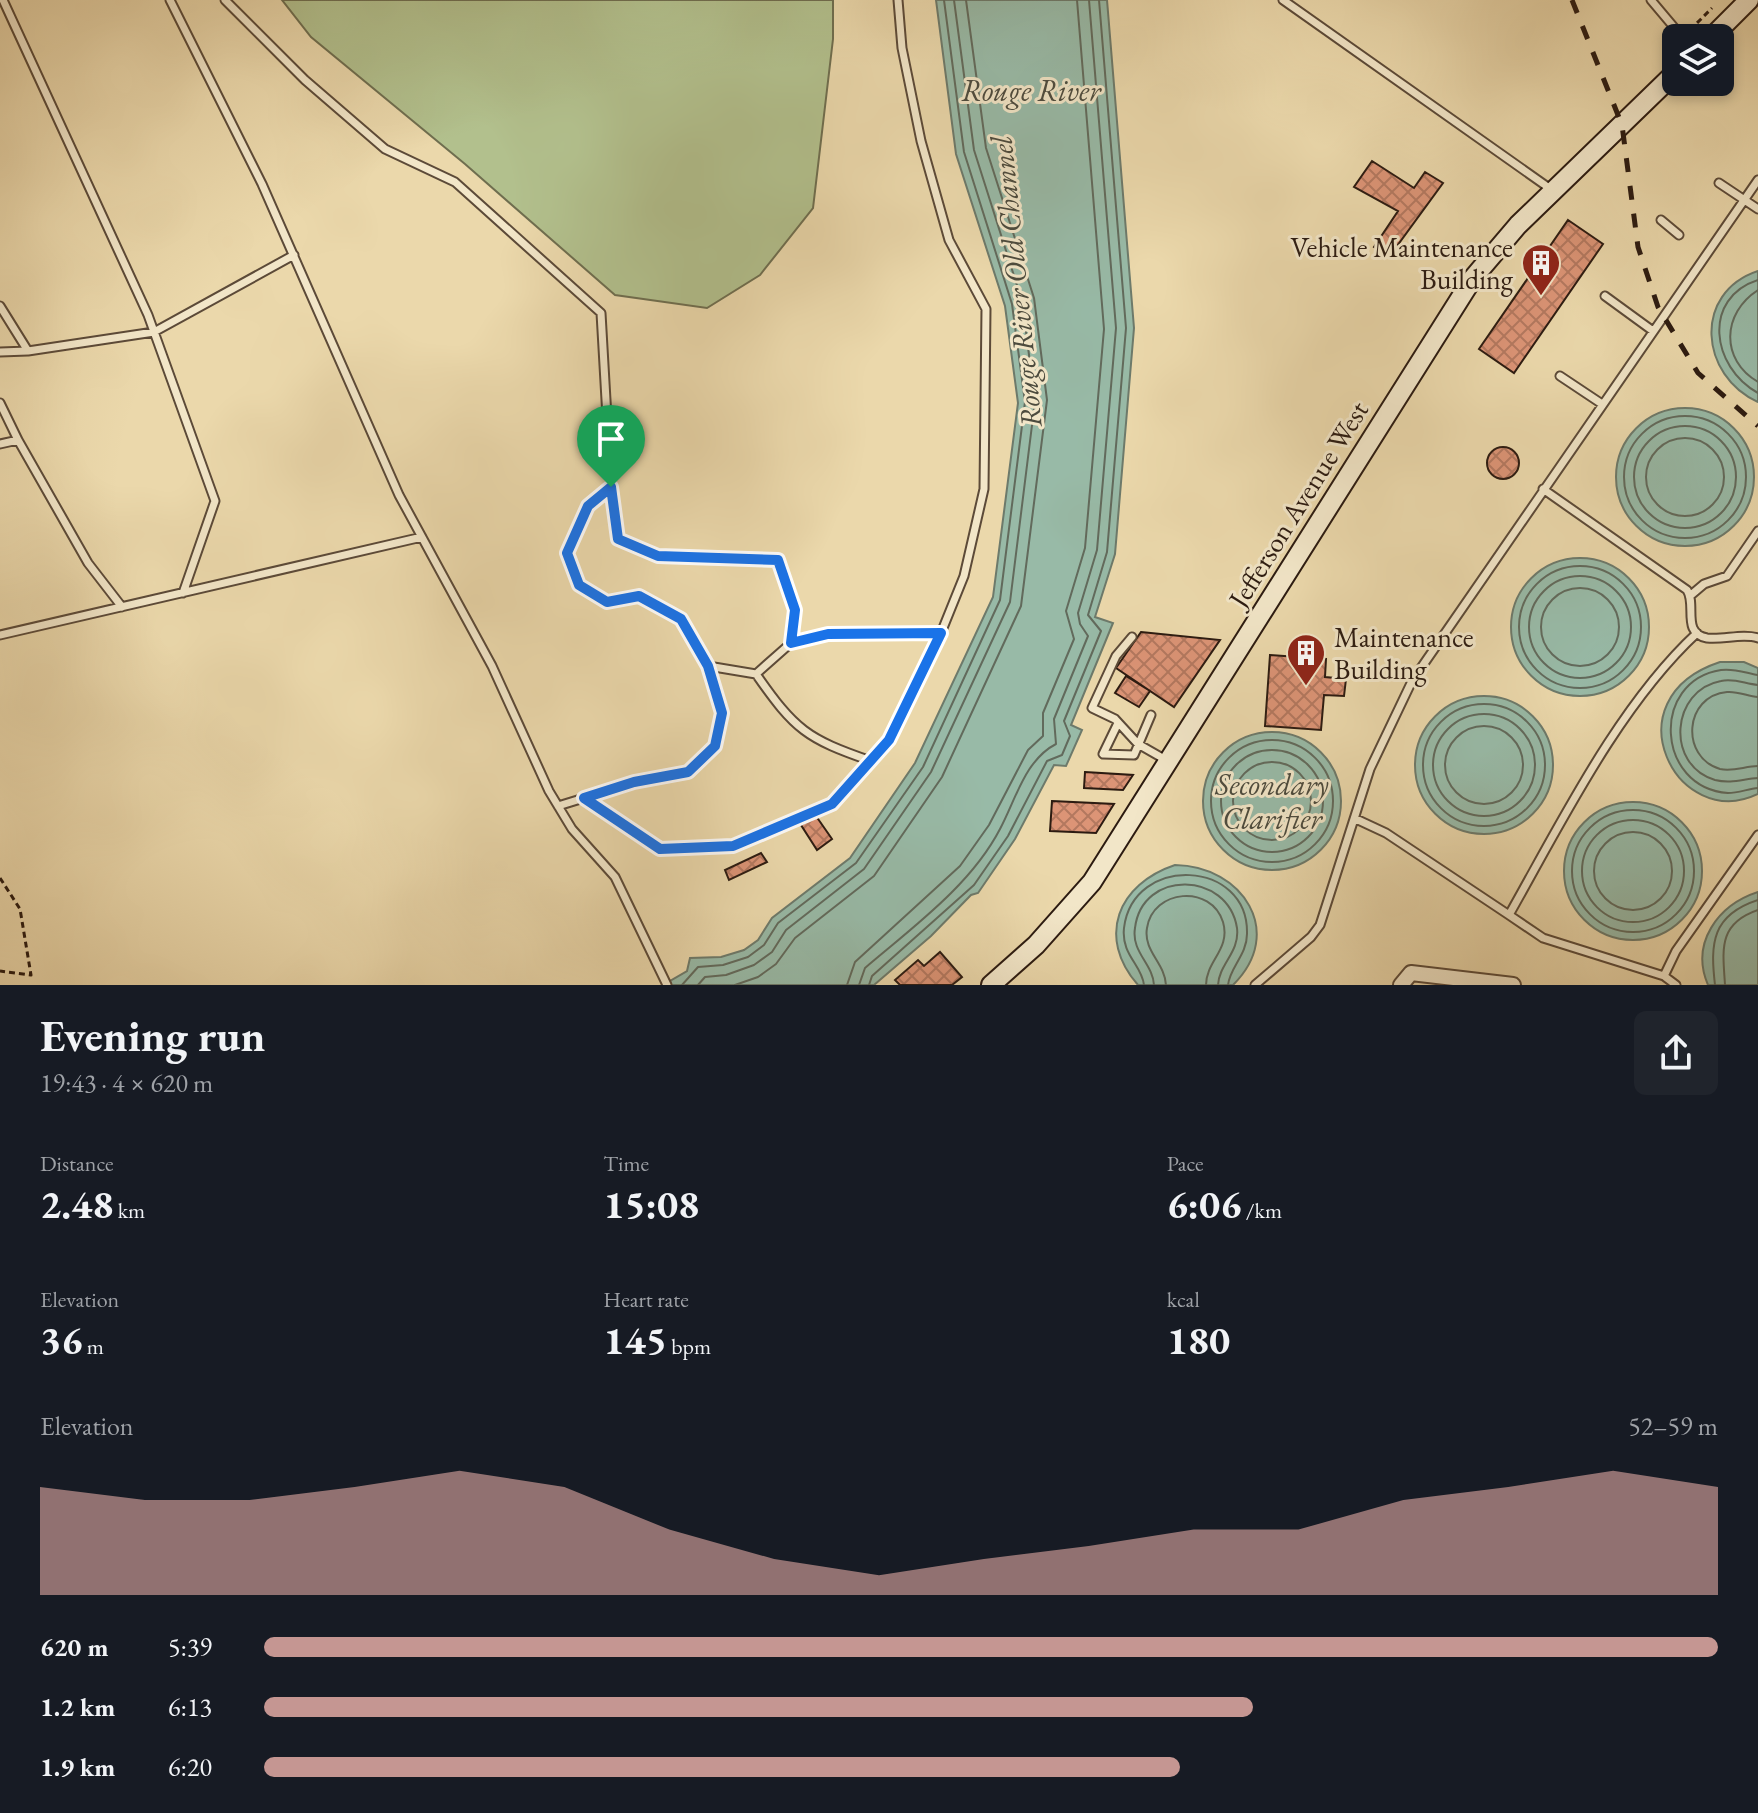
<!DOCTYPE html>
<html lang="en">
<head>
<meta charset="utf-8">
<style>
	body { margin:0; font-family:"EB Garamond",serif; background:#20242c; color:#f1f3f6; height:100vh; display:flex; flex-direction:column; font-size:30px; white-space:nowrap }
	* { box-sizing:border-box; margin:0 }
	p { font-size:26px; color:#9ea1a6 }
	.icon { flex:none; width:44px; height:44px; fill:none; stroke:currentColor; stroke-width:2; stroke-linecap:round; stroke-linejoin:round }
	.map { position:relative; height:985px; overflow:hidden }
	.drawer { display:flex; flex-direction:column; background:#171b24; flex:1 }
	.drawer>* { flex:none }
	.tools { position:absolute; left:1662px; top:24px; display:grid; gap:16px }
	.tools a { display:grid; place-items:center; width:72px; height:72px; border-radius:12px; background:#171b24; box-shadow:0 4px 12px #0003; font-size:40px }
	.pin { position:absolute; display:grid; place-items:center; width:68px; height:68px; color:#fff; margin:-82px -34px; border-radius:50% 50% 50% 0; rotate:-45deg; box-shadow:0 0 8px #0007 }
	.pin .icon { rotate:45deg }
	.round { display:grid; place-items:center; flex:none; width:84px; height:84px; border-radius:12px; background:#20242c }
	.head { display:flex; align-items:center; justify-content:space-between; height:136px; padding:0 40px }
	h1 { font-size:44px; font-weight:700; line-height:60px }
	.stats { display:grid; grid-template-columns:repeat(3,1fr); gap:12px; height:136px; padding:8px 40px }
	.stats div { display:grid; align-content:center }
	.stats b { font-size:40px; font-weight:700 }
	.stats small { font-size:22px; font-weight:400 }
	.stats p { font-size:22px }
	.chart { height:224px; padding:16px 40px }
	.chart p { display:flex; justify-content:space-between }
	.chart svg { width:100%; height:144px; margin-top:8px; fill:#c59692; opacity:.7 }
	ul { padding:0 40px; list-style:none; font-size:26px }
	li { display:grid; grid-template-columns:128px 96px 1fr; align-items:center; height:60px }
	li i { height:20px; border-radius:10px; background:#c59692 }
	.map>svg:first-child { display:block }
	.green { fill:#b2c08d; stroke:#6f6e4f; stroke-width:2 }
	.water { fill:#98baa7; stroke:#6d7a6b; stroke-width:2 }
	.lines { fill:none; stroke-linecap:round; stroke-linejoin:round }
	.shore { stroke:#626a5c; stroke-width:2 }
	.building { fill:url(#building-cross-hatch); stroke:#2c1b11; stroke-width:2 }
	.lane-casing { stroke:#5c4a38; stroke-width:11 }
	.street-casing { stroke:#5c4a38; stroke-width:18 }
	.secondary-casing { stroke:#2c1b11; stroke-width:22 }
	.path { stroke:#2c1b11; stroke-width:3; stroke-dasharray:6 4; stroke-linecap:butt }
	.lane { stroke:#f2e6c8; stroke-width:7 }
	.street { stroke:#f2e6c8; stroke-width:14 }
	.secondary { stroke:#f2e6c8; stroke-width:18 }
	.rail { stroke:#2c1b11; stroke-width:5; stroke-dasharray:14 14; stroke-linecap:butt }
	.route-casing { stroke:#fff; stroke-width:16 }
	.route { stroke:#1a73e8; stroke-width:10 }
	.labels { text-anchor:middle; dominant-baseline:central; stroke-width:6; stroke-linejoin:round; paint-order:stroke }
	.poi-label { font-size:28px; fill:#2c1b11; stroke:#f2e6c8; text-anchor:end }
	.street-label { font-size:28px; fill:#2c1b11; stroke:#f2e6c8 }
	.water-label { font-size:30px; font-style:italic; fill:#4c4b3e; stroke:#f2e6c8 }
</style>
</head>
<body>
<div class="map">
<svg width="1758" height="985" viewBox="0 0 1758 985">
	<defs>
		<pattern id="building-cross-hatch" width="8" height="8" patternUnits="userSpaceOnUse" patternTransform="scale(2)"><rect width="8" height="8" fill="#dc9476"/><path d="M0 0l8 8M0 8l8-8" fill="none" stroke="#b3785f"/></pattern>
	</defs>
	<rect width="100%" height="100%" fill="#ebd8ab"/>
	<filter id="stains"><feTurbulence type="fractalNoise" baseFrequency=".0025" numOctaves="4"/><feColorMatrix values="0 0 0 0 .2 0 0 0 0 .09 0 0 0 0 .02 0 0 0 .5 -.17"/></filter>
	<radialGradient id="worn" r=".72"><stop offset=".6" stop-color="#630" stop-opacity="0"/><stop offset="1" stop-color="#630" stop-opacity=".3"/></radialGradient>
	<!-- green -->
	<path class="green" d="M282 0H833V39L813 208 760 275 707 308 615 295 465 164 311 37Z"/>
	<!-- water -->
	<path class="water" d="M936 0H1107L1134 328 1115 554 1095 617 1113 623 1071 725 1082 730 1066 766 1054 765 1015 839 978 893 971 895 931 936 874 985H663L687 971 690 958 721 957 744 950 758 940 772 918 850 858 915 763 993 597 1018 403 1005 306 956 154Z
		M1758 271V402C1700 376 1692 293 1758 271Z
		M1616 477a69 69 0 1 1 138 0a69 69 0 1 1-138 0Z
		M1511 627a69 69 0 1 1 138 0a69 69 0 1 1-138 0Z
		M1720 662H1744L1758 668V794C1677 833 1608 699 1720 662Z
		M1415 765a69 69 0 1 1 138 0a69 69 0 1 1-138 0Z
		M1203 801a69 69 0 1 1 138 0a69 69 0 1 1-138 0Z
		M1564 871a69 69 0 1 1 138 0a69 69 0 1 1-138 0Z
		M1175 865C1243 866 1286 933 1233 985H1138C1096 937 1118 884 1175 865Z
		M1758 892V985H1708C1690 943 1718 905 1758 892Z"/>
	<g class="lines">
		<!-- shore -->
		<path class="shore" d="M1758 280C1702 298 1711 367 1758 393
			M1758 290C1722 313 1720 360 1758 382
			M1624 477a61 61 0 1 1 122 0a61 61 0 1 1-122 0Z
			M1634 477a51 51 0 1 1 102 0a51 51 0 1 1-102 0Z
			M1646 477a39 39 0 1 1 78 0a39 39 0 1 1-78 0Z
			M1519 627a61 61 0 1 1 122 0a61 61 0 1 1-122 0Z
			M1529 627a51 51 0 1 1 102 0a51 51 0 1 1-102 0Z
			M1541 627a39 39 0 1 1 78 0a39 39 0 1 1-78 0Z
			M1758 675C1746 673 1734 668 1721 670 1650 681 1656 788 1728 793 1738 793 1748 789 1758 788
			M1758 685C1745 684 1735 678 1721 681 1671 690 1665 765 1715 780 1731 784 1743 779 1758 778
			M1758 697C1747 696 1738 691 1727 692 1684 696 1680 757 1720 769 1734 772 1745 766 1758 766
			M1423 765a61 61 0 1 1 122 0a61 61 0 1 1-122 0Z
			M1433 765a51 51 0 1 1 102 0a51 51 0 1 1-102 0Z
			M1445 765a39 39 0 1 1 78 0a39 39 0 1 1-78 0Z
			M1211 801a61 61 0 1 1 122 0a61 61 0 1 1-122 0Z
			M1221 801a51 51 0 1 1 102 0a51 51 0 1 1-102 0Z
			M1233 801a39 39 0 1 1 78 0a39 39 0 1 1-78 0Z
			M1572 871a61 61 0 1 1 122 0a61 61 0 1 1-122 0Z
			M1582 871a51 51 0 1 1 102 0a51 51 0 1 1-102 0Z
			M1594 871a39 39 0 1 1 78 0a39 39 0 1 1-78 0Z
			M682 985 698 967 723 965 748 957 764 945 778 923 856 863 923 767 1000 600 1025 402 1012 304 964 152 944 0
			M698 985 705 977 726 975 754 965 772 952 786 930 864 869 931 772 1010 602 1035 401 1022 301 974 150 954 0
			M735 985 758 977 776 964 795 938 874 876 942 777 1021 606 1047 400 1034 298 986 148 966 0
			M847 985 855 962 960 866 989 825 1028 750 1043 736V713L1074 639 1066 611 1085 548 1104 329 1077 0
			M859 985 865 968C913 927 971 885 1000 829 1016 799 1025 760 1056 744L1054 719 1088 636 1080 624 1078 613 1097 550 1116 328 1089 0
			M869 985 872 976 974 885 1008 836 1047 761 1062 755 1070 736 1064 721 1101 631 1088 615 1107 552 1126 328 1099 0
			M1144 985C1142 965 1121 955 1124 928 1133 854 1249 859 1247 934 1247 955 1230 967 1228 985
			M1154 985C1153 964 1131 952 1135 928 1142 869 1228 871 1237 928 1240 952 1219 964 1218 985
			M1166 985C1165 963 1143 951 1147 928 1153 889 1211 884 1223 922 1231 949 1206 961 1206 985
			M1715 985C1710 943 1712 915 1758 900
			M1725 985C1723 951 1717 924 1758 910"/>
	</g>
	<!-- building -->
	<path class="building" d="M1372 161 1414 188 1425 172 1443 183 1389 257 1374 247 1398 211 1354 187Z
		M1568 220 1603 244 1514 373 1479 349Z
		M1487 463a16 16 0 1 1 32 0a16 16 0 1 1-32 0Z
		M1141 632 1220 640 1174 707 1116 668Z
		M1270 655 1326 659 1325 677 1346 679 1344 696 1324 695 1321 730 1265 726Z
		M1126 676 1150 691 1139 707 1115 693Z
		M1085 772 1133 775 1123 790 1084 788Z
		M1052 801 1114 804 1096 833 1050 831Z
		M816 816 832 839 817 850 801 825Z
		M761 853 767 862 729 880 725 870Z
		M940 952 962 977 952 985H900L895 980 918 960 924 966Z"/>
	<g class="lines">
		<!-- lane casing -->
		<g class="lane-casing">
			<path id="lane" d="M3 0 148 315 215 501 183 593
				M170 0 262 184 399 495 492 666 549 791 572 829 615 877 667 985
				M225 0 305 80 385 149 455 182 601 313 611 487 618 539 658 556 778 560 795 610 791 643 828 634 941 633 964 576 984 489 986 309 949 240 921 141 902 48 898 0
				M1283 0 1552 190
				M1651 0 1683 38
				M1719 183 1758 209
				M1661 220 1679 235
				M1605 296 1653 331
				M0 306 28 351 154 332 294 255
				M0 352 28 351
				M1560 376 1602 404
				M0 403 18 440 0 444
				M18 440 88 563 122 607
				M611 487 588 506 567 553 579 585 607 602 639 596 681 619 708 666 756 674 791 643
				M1543 489 1687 590C1697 605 1681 633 1707 638 1724 640 1742 633 1758 638
				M1691 595 1704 584 1727 576 1758 531
				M0 635 422 537
				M1132 637 1116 656 1092 708 1115 719 1138 744 1166 760
				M756 674C795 730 807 739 871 761
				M1118 723 1103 754 1134 755 1151 715
				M584 798 634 782 688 772 715 746 722 713 708 666
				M558 806 584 798 660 849 733 846 832 804 889 740 941 633
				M1356 819 1386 833 1509 915C1561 823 1619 705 1697 633
				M1509 915 1543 938 1664 976 1676 985
				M1664 976 1676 951 1758 835
				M1255 985 1311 937 1320 925 1370 769 1412 681 1758 180"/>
		</g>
		<!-- street casing -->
		<g class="street-casing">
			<path id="street" d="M1401 985 1411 973 1513 985"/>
		</g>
		<!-- secondary casing -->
		<g class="secondary-casing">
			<path id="secondary" d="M1711 38 1749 0
				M991 985 1036 945 1092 882 1473 278 1518 225 1676 72"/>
		</g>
		<!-- path -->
		<path class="path" d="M1690 30 1712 8
			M0 878 20 909 31 975 0 971"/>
		<!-- lane -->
		<use href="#lane" class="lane"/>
		<!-- street -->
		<use href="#street" class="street"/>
		<!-- secondary -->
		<use href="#secondary" class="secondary"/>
		<!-- rail -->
		<path class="rail" d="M1572 0 1622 125 1638 247 1658 307 1698 373 1758 426"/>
	</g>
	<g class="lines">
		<!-- route casing -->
		<g class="route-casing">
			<path id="route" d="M611 487 618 539 658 556 778 560 795 610 791 643 828 634 941 633 889 740 832 804 733 846 660 849 584 798 634 782 688 772 715 746 722 713 708 666 681 619 639 596 607 602 579 585 567 553 588 506Z"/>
		</g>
		<!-- route -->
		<use href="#route" class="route"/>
	</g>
	<!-- icons -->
	<defs>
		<g id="building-pin" transform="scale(2)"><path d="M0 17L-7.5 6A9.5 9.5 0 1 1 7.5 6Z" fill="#8f2418" stroke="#f2e6c8"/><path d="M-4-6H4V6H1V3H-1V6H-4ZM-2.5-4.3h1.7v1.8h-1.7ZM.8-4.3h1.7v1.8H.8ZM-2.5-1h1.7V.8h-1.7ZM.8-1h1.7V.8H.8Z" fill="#fff"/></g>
	</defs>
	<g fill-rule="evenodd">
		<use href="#building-pin" x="1541" y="263"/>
		<use href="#building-pin" x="1306" y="653"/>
	</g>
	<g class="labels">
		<!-- poi labels -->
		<g class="poi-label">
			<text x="1513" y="247">Vehicle Maintenance<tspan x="1513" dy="32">Building</tspan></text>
			<text x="1334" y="637" text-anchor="start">Maintenance<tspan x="1334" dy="32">Building</tspan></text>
		</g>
		<!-- street labels -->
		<g class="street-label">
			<text transform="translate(1298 504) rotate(-58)">Jefferson Avenue West</text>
		</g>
		<!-- water labels -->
		<g class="water-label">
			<text x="1031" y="90">Rouge River</text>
			<text transform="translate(1016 282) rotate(-96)">Rouge River Old Channel</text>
			<text x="1272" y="784">Secondary<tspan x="1272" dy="34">Clarifier</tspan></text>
		</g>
	</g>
	<rect width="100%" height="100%" filter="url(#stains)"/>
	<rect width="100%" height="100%" fill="url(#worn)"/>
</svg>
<div class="tools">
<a><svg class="icon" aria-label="layers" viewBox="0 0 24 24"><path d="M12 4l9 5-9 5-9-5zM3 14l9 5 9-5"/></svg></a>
</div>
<div class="pin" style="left:611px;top:487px;background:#1e9e55"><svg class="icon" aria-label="arrive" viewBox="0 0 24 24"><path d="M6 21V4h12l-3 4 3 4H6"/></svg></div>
</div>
<section class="drawer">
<div class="head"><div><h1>Evening run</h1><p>19:43 · 4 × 620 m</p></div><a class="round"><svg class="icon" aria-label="share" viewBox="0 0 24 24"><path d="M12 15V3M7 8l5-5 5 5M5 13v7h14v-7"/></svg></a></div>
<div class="stats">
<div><p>Distance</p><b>2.48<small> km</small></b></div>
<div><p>Time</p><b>15:08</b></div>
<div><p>Pace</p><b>6:06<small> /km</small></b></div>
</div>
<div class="stats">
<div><p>Elevation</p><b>36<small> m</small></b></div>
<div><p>Heart rate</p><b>145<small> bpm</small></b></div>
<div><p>kcal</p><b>180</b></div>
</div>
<div class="chart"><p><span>Elevation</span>52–59 m</p>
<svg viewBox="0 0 160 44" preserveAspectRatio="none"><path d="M0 44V11L10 15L20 15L30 11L40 6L50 11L60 24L70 33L80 38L90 33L100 29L110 24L120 24L130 15L140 11L150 6L160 11V44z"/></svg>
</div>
<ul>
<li><b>620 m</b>5:39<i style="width:100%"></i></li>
<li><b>1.2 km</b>6:13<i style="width:68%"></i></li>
<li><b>1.9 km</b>6:20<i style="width:63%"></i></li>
</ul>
</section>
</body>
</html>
